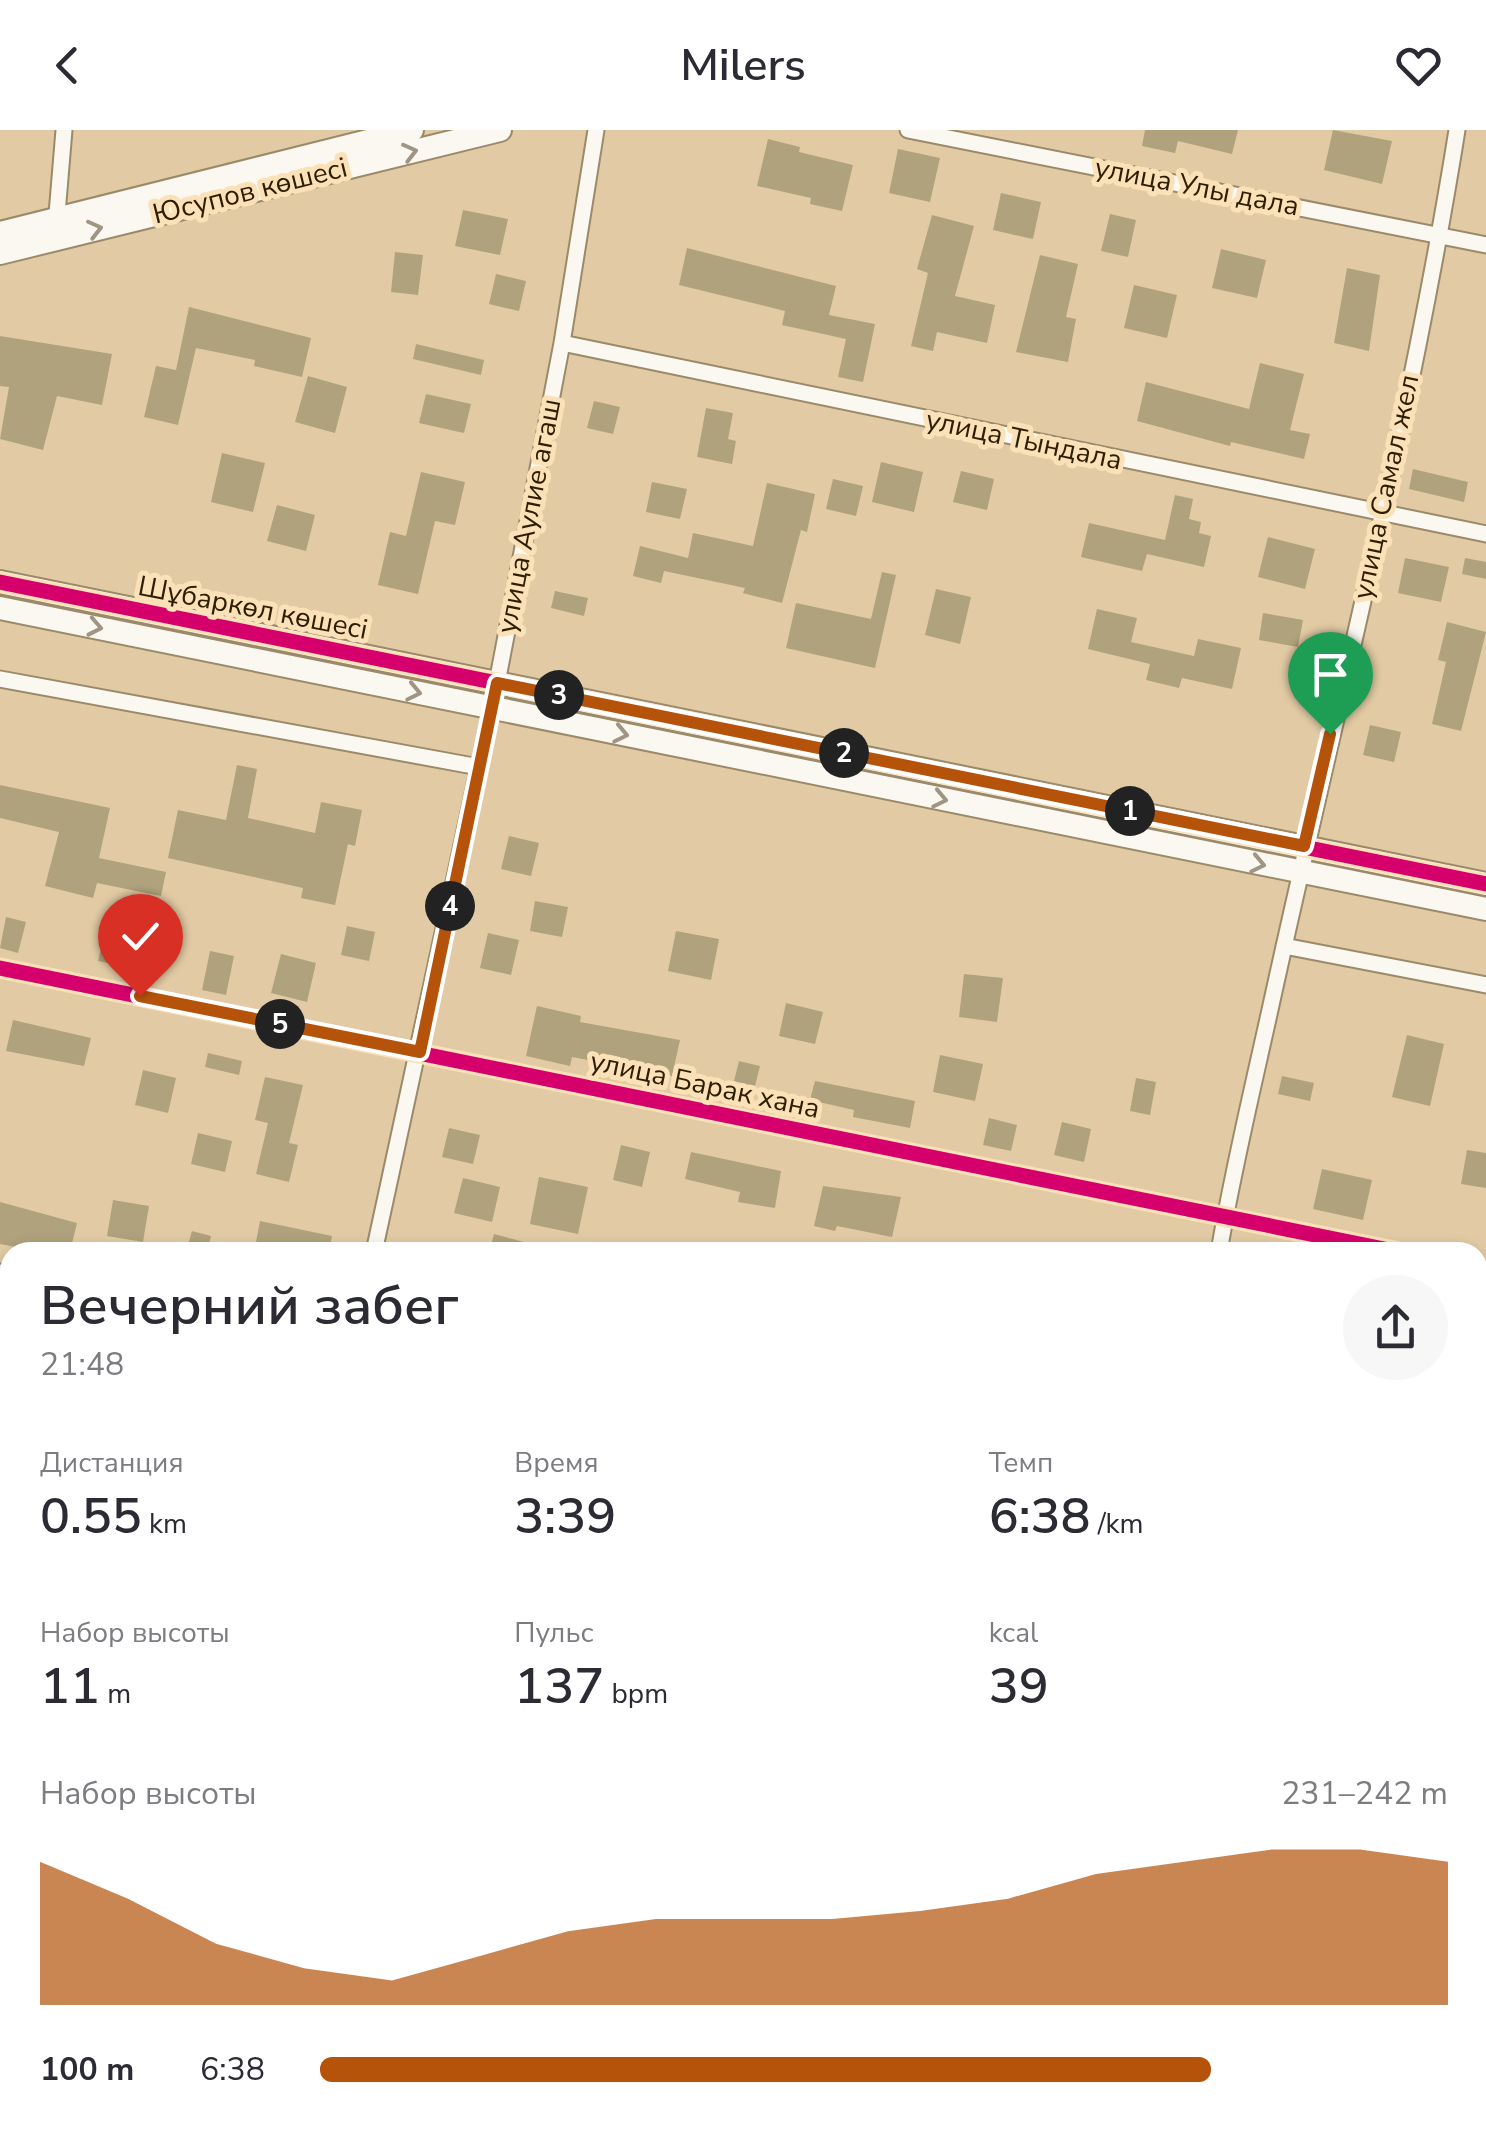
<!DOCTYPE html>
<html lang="ru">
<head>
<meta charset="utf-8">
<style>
	body { margin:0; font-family:"Nunito Sans",sans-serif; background:#f7f7f7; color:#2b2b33; height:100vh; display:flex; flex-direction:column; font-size:38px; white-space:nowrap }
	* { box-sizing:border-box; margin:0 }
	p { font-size:32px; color:#7c7c81 }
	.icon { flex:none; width:55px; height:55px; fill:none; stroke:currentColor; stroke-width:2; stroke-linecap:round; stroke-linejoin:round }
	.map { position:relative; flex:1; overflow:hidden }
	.details { position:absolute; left:0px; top:1112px; width:1488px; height:888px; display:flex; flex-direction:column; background:#fff; border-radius:30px 30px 0 0; box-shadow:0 5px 15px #0003 }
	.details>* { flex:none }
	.pin { position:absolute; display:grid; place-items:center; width:85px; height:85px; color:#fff; margin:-102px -42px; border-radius:50% 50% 50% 0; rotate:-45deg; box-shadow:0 0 10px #0007 }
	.pin .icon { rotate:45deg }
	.km { position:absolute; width:50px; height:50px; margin:-25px; border-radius:50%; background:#222; color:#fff; font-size:28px; line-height:50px; text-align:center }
	.round { display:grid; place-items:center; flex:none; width:105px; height:105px; border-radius:52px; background:#f7f7f7 }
	.summary { display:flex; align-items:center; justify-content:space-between; height:170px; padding:0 40px }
	h1 { font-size:55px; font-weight:600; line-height:75px }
	.metrics { display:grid; grid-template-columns:repeat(3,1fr); gap:15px; height:170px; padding:10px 40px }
	.metrics div { display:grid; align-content:center }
	.metrics b { font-size:50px; font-weight:600 }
	.metrics small { font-size:28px; font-weight:400 }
	.metrics p { font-size:28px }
	.chart { height:280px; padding:20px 40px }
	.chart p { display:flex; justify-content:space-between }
	.chart svg { width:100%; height:180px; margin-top:10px; fill:#b45309; opacity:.7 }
	ul { padding:0 40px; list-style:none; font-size:32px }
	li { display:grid; grid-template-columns:160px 120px 1fr; align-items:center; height:75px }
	li i { height:25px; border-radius:12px; background:#b45309 }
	header { display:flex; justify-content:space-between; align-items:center; height:130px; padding:0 40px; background:#fff; font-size:45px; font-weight:600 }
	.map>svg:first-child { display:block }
	.building { fill:#b0a27c }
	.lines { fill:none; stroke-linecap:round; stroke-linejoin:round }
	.street-casing { stroke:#9b8a69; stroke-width:19 }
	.secondary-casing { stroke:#9b8a69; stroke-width:26 }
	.street { stroke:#fbf7f1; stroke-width:15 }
	.secondary { stroke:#fbf7f1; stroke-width:22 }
	.cycleway-casing { stroke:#fbe1b8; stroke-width:21 }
	.cycleway { stroke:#d6006c; stroke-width:15 }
	.oneway { stroke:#9f9585 }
	.route-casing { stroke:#fff; stroke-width:20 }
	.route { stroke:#b45309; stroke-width:12 }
	.labels { text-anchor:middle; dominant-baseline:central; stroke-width:10; stroke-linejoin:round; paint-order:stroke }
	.street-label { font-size:28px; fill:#2e1e01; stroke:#fbe1b8 }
</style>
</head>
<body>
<header><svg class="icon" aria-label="back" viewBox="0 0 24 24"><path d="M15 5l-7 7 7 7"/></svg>Milers<svg class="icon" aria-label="heart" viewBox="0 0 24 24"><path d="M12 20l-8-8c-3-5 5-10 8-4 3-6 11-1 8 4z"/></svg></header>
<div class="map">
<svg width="1486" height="1999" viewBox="0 0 1486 1999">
	<rect width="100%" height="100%" fill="#e2cba4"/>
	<!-- building -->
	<path class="building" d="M1145 0H1238L1232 24 1178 11 1175 23 1142 16Z
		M1333 0 1392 11 1382 54 1324 40Z
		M768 9 800 17 799 22 853 35 842 81 810 74 811 68 757 56Z
		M898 19 940 28 930 72 889 63Z
		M1001 63 1041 72 1033 109 993 100Z
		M463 80 508 89 500 125 455 116Z
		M1110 84 1136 90 1128 127 1101 121Z
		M932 85 974 96 955 166 995 175 987 213 937 202 933 221 911 216 928 143 917 139Z
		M687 118 836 156 829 185 875 194 863 252 838 247 846 209 782 195 785 181 679 155Z
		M1221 119 1266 130 1257 168 1212 158Z
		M395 122 423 125 418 165 391 162Z
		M1040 125 1078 134 1066 187 1076 189 1068 232 1016 222Z
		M1347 138 1380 145 1369 221 1334 213Z
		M496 144 526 151 519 181 489 174Z
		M1134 155 1177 165 1167 208 1124 198Z
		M189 177 311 208 302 247 254 236 255 230 196 218 178 295 144 287 156 236 176 240Z
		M0 206 112 224 102 275 57 266 43 320 0 309 9 257 0 256Z
		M416 214 484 230 481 245 413 229Z
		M1260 233 1304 244 1290 300 1310 304 1304 329 1231 312 1230 316 1137 291 1146 252 1249 279Z
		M308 246 347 257 335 303 295 292Z
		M426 264 471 274 464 303 419 293Z
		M594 271 620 277 613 304 587 298Z
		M706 278 733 283 728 309 736 311 732 334 697 327Z
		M222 323 265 333 253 382 211 372Z
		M881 332 923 342 914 382 872 372Z
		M1413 339 1468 352 1464 372 1409 359Z
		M961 341 994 349 987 380 953 372Z
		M421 342 465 352 455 395 435 391 418 464 378 455 390 402 406 406Z
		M833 349 863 356 856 386 826 379Z
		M652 352 687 359 680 389 646 382Z
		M767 353 815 364 807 402 801 400 782 473 743 463 745 458 664 441 661 453 633 446 640 416 688 428 693 403 753 416Z
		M1175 365 1193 369 1189 389 1201 392 1199 403 1211 406 1204 437 1147 424 1142 441 1081 427 1089 393 1165 410Z
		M277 375 315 385 306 421 267 411Z
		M1268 407 1315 419 1305 459 1258 447Z
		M1405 428 1449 437 1441 472 1398 463Z
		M1465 428 1486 432V449L1462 444Z
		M882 442 896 445 875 538 786 518 796 473 871 489Z
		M936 459 971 467 960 514 925 505Z
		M555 461 588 468 584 486 551 478Z
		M1097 479 1137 488 1131 512 1194 526 1198 509 1241 518 1232 559 1182 548 1179 558 1146 550 1150 534 1088 519Z
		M1263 483 1303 490 1298 517 1259 510Z
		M1447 492 1486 502 1461 601 1432 594 1446 532 1438 530Z
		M1370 595 1401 602 1394 632 1363 625Z
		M237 635 257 639 248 688 315 703 321 672 362 680 355 716 348 714 335 775 301 768 303 758 168 728 178 680 226 690Z
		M0 655 110 678 99 728 166 742 161 766 97 753 93 768 45 756 59 702 0 688Z
		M509 706 539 713 531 746 501 739Z
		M535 771 568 777 562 807 530 801Z
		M6 787 26 792 18 823 0 818Z
		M347 796 375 802 369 831 341 825Z
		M106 797 138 804 131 838 98 831Z
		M676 801 719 809 711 850 668 841Z
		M488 803 519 810 511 845 480 838Z
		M210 821 234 826 226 865 202 860Z
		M281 824 316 833 307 872 271 863Z
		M964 844 1003 848 997 892 959 887Z
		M786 873 823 882 815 914 779 906Z
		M537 876 581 886 580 892 680 910 672 946 572 927 570 936 526 926Z
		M13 890 91 908 84 936 6 921Z
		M1407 905 1444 914 1430 976 1392 967Z
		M208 923 242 931 239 945 205 937Z
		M940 925 983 934 975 971 933 962Z
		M739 931 760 936 755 956 734 951Z
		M143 940 176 948 168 983 135 975Z
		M1282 946 1314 953 1310 971 1278 964Z
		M265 947 303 955 289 1013 298 1015 289 1052 256 1044 268 993 255 990Z
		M1136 948 1156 952 1150 985 1130 981Z
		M815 951 915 971 910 998 853 987 854 980 810 970Z
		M989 988 1017 995 1011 1021 983 1015Z
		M1062 992 1091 999 1084 1032 1054 1025Z
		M449 998 480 1005 473 1034 442 1027Z
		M198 1003 232 1011 225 1042 191 1034Z
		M621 1015 650 1022 642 1057 613 1050Z
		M1467 1020 1486 1023V1058L1461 1054Z
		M691 1022 781 1041 775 1078 738 1072 740 1062 685 1049Z
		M1322 1039 1372 1050 1363 1090 1313 1079Z
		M539 1047 588 1057 578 1104 530 1094Z
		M463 1048 500 1057 492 1092 454 1083Z
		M823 1056 901 1067 892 1107 837 1096 835 1101 814 1096Z
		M113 1070 149 1076 143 1112 107 1106Z
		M0 1072 77 1093 70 1122H42L0 1114Z
		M260 1091 332 1106 329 1122 256 1112Z
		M192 1101 211 1106 207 1122H186Z
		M494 1104 543 1117V1122H489Z"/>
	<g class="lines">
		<!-- street casing -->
		<g class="street-casing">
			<path id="street" d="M908 0 1486 115
				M56 96 64 0
				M562 213 1486 404
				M0 549 479 637
				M1284 816 1486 855
				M0 838 1399 1122
				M374 1122 497 553 562 213 596 0
				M1219 1122C1234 1033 1256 945 1275 857 1338 572 1411 288 1457 0
				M1478 1139 1486 1140
				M0 1142 10 1144
				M0 1438 10 1440
				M1478 1443 1486 1445
				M1478 1738 1486 1740
				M0 1750 10 1752
				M1208 1990 1256 1999
				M189 1999 191 1990
				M1046 1999 1048 1990"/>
		</g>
		<!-- secondary casing -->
		<g class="secondary-casing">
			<path id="secondary" d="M0 103 412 0
				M0 123 500 0
				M0 452 1486 754
				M0 478 1486 779"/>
		</g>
		<!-- street -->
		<use href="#street" class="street"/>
		<!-- secondary -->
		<use href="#secondary" class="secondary"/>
		<!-- cycleway casing -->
		<g class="cycleway-casing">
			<path id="cycleway" d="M0 452 1486 754
				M0 838 1399 1122"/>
		</g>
		<!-- cycleway -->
		<use href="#cycleway" class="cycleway"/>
	</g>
	<!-- one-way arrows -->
	<defs><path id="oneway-chevron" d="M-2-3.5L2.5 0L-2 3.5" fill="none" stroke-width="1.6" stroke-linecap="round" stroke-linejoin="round" transform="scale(2.5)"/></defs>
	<g class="oneway">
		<use href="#oneway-chevron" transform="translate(410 22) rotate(-14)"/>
		<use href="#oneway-chevron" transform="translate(95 99) rotate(-14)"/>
		<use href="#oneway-chevron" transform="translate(95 497) rotate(11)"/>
		<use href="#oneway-chevron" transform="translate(414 562) rotate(12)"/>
		<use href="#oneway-chevron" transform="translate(621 604) rotate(12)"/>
		<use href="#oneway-chevron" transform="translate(940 669) rotate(12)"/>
		<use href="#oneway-chevron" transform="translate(1258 734) rotate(12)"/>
	</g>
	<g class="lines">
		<!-- route casing -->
		<g class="route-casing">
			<path id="route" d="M140 866 420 922 497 553 1304 716 1330 604"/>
		</g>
		<!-- route -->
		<use href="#route" class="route"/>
	</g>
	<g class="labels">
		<!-- street labels -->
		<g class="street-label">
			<text transform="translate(1197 57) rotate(11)">улица Улы дала</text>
			<text transform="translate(250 61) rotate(-14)">Юсупов көшесі</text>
			<text transform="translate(1024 310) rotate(12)">улица Тындала</text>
			<text transform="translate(1386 357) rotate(-78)">улица Самал жел</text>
			<text transform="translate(529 386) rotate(-79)">улица Аулие агаш</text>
			<text transform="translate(253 478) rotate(11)">Шұбаркөл көшесі</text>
			<text transform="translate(705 955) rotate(12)">улица Барак хана</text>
		</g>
	</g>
</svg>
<div class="pin" style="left:1330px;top:604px;background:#1e9e55"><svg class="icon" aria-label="arrive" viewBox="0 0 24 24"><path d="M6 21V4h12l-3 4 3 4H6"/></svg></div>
<div class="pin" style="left:140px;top:866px;background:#d93025"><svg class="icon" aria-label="check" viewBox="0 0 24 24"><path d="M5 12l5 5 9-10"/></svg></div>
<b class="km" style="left:1130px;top:681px">1</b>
<b class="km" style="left:844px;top:623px">2</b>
<b class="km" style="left:559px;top:565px">3</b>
<b class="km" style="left:450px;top:776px">4</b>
<b class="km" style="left:280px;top:894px">5</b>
<section class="details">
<div class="summary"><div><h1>Вечерний забег</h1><p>21:48</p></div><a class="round"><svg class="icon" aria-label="share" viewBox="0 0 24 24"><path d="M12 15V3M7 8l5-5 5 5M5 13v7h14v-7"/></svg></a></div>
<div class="metrics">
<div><p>Дистанция</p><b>0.55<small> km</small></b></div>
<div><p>Время</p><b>3:39</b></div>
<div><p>Темп</p><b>6:38<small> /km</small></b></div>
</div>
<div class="metrics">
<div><p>Набор высоты</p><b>11<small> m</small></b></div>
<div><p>Пульс</p><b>137<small> bpm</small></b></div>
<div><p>kcal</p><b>39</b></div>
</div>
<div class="chart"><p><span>Набор высоты</span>231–242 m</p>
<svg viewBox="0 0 160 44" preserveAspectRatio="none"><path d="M0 44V9L10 18L20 29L30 35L40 38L50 32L60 26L70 23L80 23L90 23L100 21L110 18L120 12L130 9L140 6L150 6L160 9V44z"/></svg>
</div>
<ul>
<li><b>100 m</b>6:38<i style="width:79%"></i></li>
</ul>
</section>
</div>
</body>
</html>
